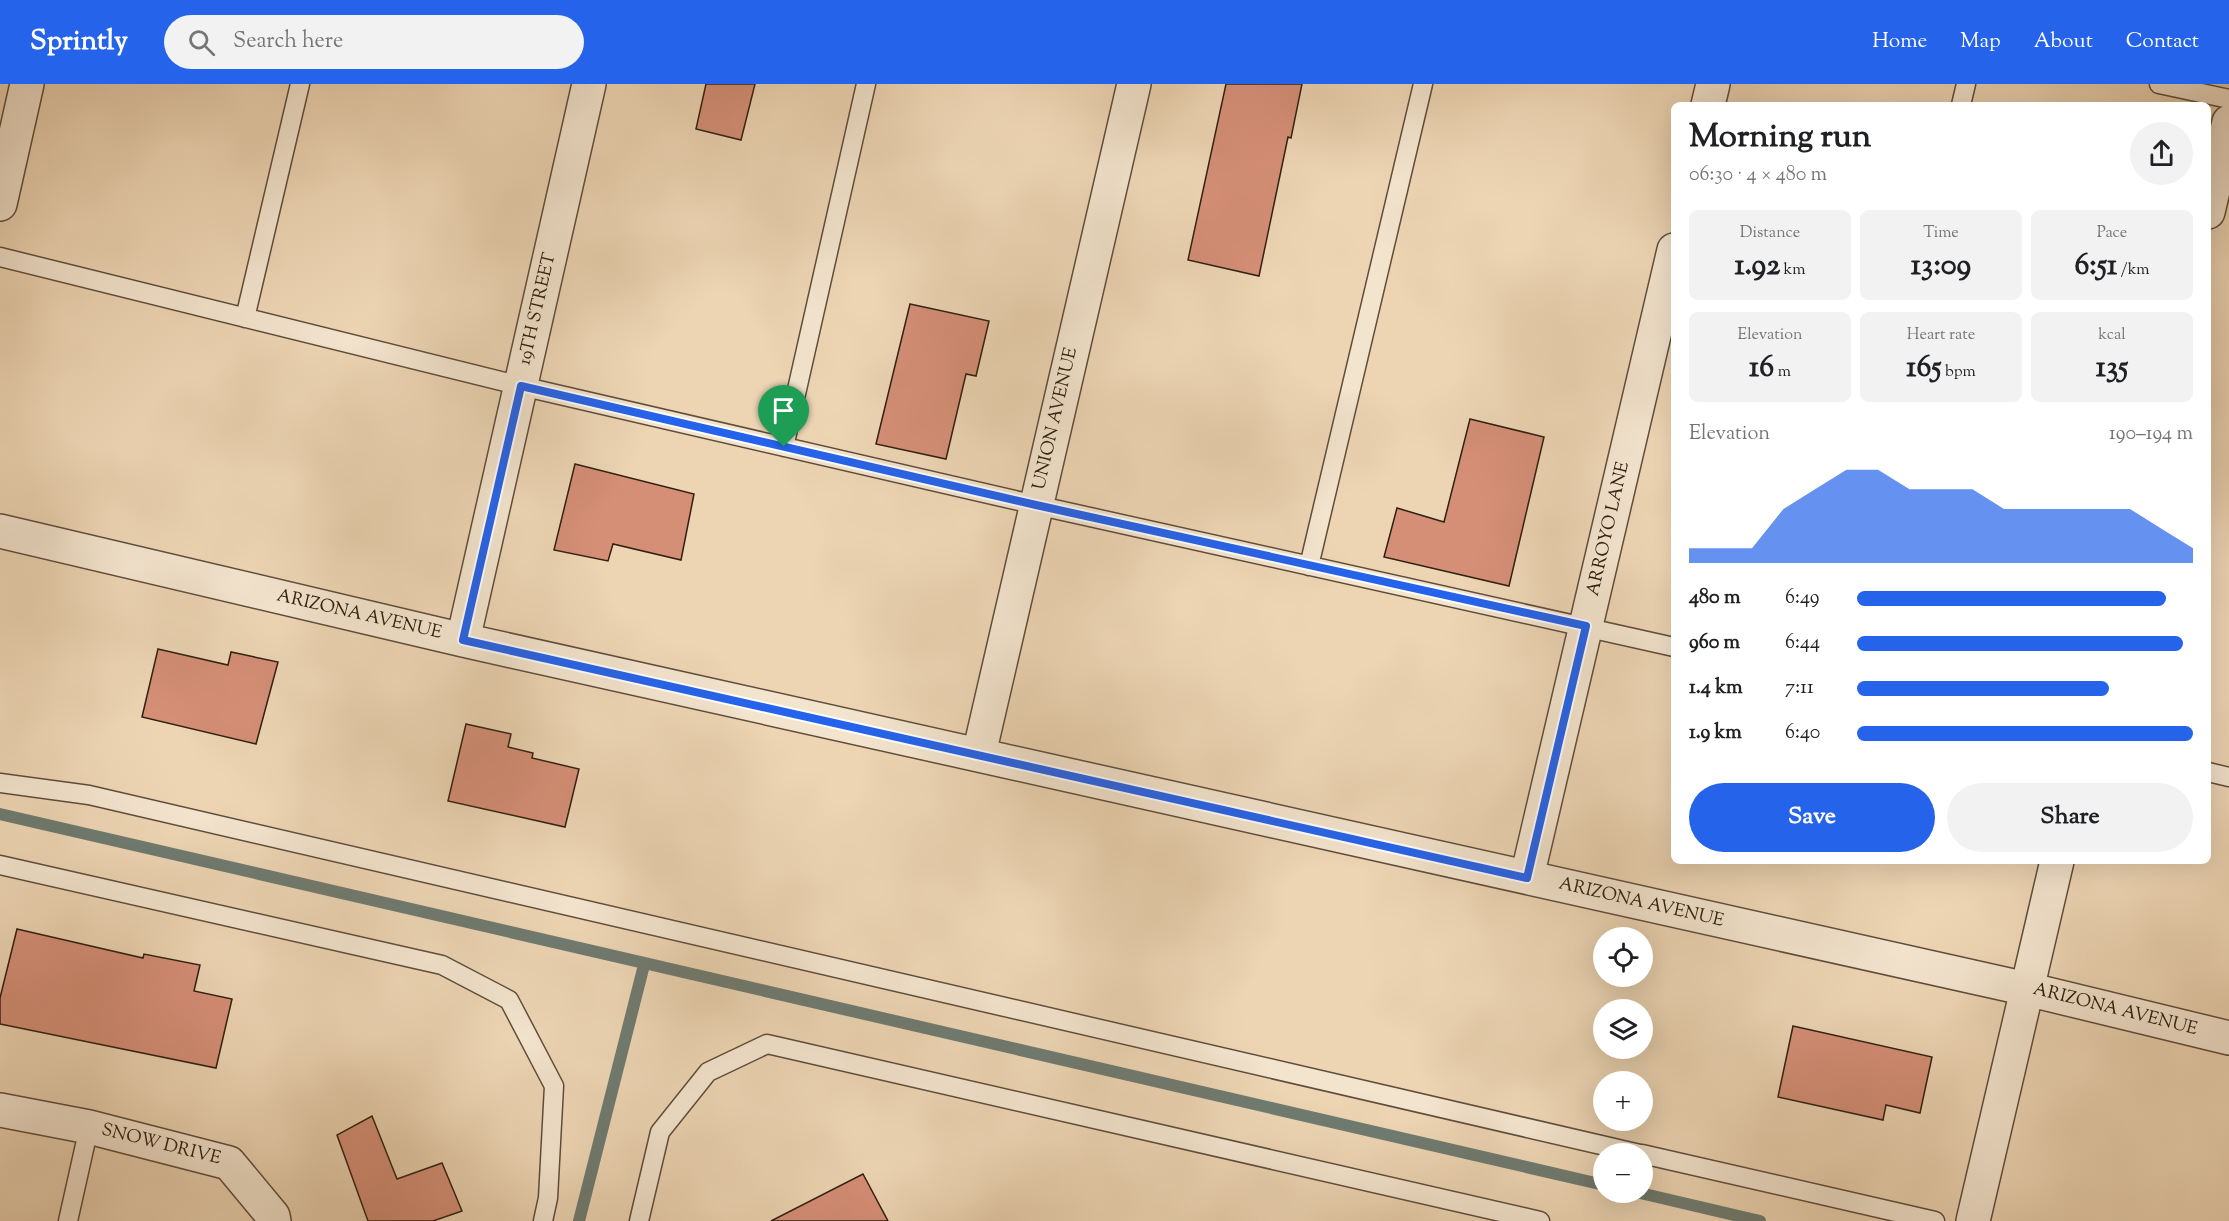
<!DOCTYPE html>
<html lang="en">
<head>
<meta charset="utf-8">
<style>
	body { margin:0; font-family:"Sorts Mill Goudy",serif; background:#f2f2f2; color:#202124; height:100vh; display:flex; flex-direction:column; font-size:22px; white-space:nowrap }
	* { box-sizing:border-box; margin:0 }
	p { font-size:20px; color:#757577 }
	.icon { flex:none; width:33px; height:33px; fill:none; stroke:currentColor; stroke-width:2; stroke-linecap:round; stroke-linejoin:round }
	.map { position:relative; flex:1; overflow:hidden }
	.sheet { position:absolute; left:1671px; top:18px; width:540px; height:762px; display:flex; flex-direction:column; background:#fff; border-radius:9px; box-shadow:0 6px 24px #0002 }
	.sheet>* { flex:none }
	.controls { position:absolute; left:1593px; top:843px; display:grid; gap:12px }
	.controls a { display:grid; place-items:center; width:60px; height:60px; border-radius:50%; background:#fff; box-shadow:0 6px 24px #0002; font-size:30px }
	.pin { position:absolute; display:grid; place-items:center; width:51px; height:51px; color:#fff; margin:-62px -26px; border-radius:50% 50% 50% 0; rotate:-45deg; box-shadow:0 0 6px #0007 }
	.pin .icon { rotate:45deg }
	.round { display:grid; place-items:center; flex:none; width:63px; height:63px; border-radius:32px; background:#f2f2f2 }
	.headline { display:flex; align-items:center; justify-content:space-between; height:102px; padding:0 18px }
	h1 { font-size:33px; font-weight:700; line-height:45px }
	.stats { display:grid; grid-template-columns:repeat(3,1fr); gap:9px; height:102px; padding:6px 18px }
	.stats div { display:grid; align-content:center; border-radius:9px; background:#f2f2f2; text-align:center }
	.stats b { font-size:30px; font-weight:700 }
	.stats small { font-size:16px; font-weight:400 }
	.stats p { font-size:16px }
	.chart { height:168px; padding:12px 18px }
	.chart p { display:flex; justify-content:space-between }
	.chart svg { width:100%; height:108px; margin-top:6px; fill:#2563eb; opacity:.7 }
	.cta { display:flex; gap:12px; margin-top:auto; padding:12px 18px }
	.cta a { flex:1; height:69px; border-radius:36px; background:#2563eb; color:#fff; font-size:24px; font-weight:700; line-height:69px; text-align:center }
	.cta a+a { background:#f2f2f2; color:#202124 }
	ul { padding:0 18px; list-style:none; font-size:20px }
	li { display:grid; grid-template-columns:96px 72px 1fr; align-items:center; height:45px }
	li i { height:15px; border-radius:8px; background:#2563eb }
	header { display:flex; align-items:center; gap:36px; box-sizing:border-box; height:84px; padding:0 30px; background:#2563eb; color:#fff }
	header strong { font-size:28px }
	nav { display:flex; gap:33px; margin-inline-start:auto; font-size:21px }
	.search { width:420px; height:54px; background:#f2f2f2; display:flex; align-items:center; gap:15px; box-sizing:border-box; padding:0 21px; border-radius:33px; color:#757577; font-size:22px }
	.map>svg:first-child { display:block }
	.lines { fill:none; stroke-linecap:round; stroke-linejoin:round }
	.stream { stroke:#6f7b71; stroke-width:12 }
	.building { fill:#d58f77; stroke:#302012; stroke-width:1.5 }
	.service-casing { stroke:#5f4d3a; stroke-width:21 }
	.minor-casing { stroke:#5f4d3a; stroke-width:36 }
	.tertiary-casing { stroke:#5f4d3a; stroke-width:36 }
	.service { stroke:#f3e4ce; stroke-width:18 }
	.minor { stroke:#f3e4ce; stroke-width:33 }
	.tertiary { stroke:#f3e4ce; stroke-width:33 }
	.route-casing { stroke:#fff; stroke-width:12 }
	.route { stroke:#2563eb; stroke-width:8 }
	.labels { text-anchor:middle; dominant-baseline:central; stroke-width:4.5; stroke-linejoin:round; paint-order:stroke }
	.street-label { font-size:18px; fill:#302012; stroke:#f3e4ce }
</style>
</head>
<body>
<header>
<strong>Sprintly</strong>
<div class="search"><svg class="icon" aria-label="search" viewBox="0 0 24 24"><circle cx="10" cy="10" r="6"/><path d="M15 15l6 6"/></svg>Search here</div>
<nav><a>Home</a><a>Map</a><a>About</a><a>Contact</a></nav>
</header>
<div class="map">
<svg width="2229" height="1137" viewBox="0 0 2229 1137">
	<rect width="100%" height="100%" fill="#edd5b4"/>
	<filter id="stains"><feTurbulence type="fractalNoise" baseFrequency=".00333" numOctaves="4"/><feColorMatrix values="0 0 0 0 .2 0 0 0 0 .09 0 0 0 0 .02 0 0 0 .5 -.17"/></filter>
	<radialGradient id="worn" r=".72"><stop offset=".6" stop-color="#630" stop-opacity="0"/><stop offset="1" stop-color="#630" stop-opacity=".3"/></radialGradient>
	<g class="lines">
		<!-- stream -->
		<path class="stream" d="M0 730 1604 1101
			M1636 1108 1760 1137
			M579 1137 644 881"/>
	</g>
	<!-- building -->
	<path class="building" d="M706 0H755L741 56 696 45Z
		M1226 0H1302L1291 54 1288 53 1259 192 1188 176Z
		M910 220 989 237 976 292 966 290 946 375 876 360Z
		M1470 335 1544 353 1509 502 1384 473 1397 424 1444 438Z
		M575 380 694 410 681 476 613 460 608 477 554 466Z
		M158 565 228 581 231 568 278 578 256 660 142 633Z
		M466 640 511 650 508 663 533 669 532 674 579 685 565 743 448 717Z
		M17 845 143 874 144 870 200 881 194 907 232 915 216 984 0 940V914Z
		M1793 942 1932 973 1920 1029 1886 1021 1883 1036 1778 1013Z
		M372 1032 397 1095 442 1079 462 1127 433 1137H368L337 1051Z
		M863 1090 888 1137H771Z"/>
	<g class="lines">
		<!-- service casing -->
		<g class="service-casing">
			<path id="service" d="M2159 0 2229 15
				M1961 21 1966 0
				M0 173 521 302 1036 421 1674 563
				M245 234 300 0
				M784 363 866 0
				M1309 482 1423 0
				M2208 688 2229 693
				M0 699 89 711 1640 1070
				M0 781 442 881 509 916 554 1002 548 1114 543 1137
				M1642 1070 1935 1137
				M68 1137 89 1043
				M639 1137 660 1048 708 988 767 960 1540 1137"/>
		</g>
		<!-- minor casing -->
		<g class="minor-casing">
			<path id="minor" d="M1708 21 1713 0
				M0 120 27 0
				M0 447 463 556 2027 905 2229 954
				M463 556 589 0
				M979 670 1134 0
				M1527 793 1674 166
				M0 1026 89 1043 229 1079 273 1132 274 1137"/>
		</g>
		<!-- tertiary casing -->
		<g class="tertiary-casing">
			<path id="tertiary" d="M2208 128 2229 38
				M1973 1137 2057 777"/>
		</g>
		<!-- service -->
		<use href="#service" class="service"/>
		<!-- minor -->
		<use href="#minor" class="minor"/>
		<!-- tertiary -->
		<use href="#tertiary" class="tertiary"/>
	</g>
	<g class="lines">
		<!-- route casing -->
		<g class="route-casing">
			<path id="route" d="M521 302 1036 421 1586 542 1527 794 463 556Z"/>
		</g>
		<!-- route -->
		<use href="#route" class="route"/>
	</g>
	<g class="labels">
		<!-- street labels -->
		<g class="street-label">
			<text transform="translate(538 225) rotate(-77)">19TH STREET</text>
			<text transform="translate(1056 335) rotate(-77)">UNION AVENUE</text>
			<text transform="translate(1609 445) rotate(-77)">ARROYO LANE</text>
			<text transform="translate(359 531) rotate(13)">ARIZONA AVENUE</text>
			<text transform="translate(1641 819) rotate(13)">ARIZONA AVENUE</text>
			<text transform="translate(2115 926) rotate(14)">ARIZONA AVENUE</text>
			<text transform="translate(161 1061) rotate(14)">SNOW DRIVE</text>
		</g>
	</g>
	<rect width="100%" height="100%" filter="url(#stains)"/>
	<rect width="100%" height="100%" fill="url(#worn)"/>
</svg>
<div class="controls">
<a><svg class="icon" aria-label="locate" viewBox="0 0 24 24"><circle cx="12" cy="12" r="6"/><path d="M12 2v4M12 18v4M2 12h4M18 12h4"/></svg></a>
<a><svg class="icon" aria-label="layers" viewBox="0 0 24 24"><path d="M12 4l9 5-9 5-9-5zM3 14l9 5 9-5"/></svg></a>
<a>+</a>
<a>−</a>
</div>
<div class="pin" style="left:784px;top:363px;background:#1e9e55"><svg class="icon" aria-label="arrive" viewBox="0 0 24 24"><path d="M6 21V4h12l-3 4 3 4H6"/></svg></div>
<section class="sheet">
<div class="headline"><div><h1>Morning run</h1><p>06:30 · 4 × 480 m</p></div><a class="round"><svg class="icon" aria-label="share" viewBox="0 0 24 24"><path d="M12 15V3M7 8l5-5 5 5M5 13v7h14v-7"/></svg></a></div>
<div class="stats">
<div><p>Distance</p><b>1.92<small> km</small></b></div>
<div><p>Time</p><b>13:09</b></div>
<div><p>Pace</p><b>6:51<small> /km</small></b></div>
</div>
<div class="stats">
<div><p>Elevation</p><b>16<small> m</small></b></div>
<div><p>Heart rate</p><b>165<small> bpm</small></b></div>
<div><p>kcal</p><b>135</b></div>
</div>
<div class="chart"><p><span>Elevation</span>190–194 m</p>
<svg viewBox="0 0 160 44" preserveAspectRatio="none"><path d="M0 44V38L10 38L20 38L30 22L40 14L50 6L60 6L70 14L80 14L90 14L100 22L110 22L120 22L130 22L140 22L150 30L160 38V44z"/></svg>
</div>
<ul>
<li><b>480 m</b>6:49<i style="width:92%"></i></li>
<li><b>960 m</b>6:44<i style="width:97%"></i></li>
<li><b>1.4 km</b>7:11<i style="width:75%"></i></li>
<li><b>1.9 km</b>6:40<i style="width:100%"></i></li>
</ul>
<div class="cta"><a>Save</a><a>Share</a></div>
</section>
</div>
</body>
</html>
